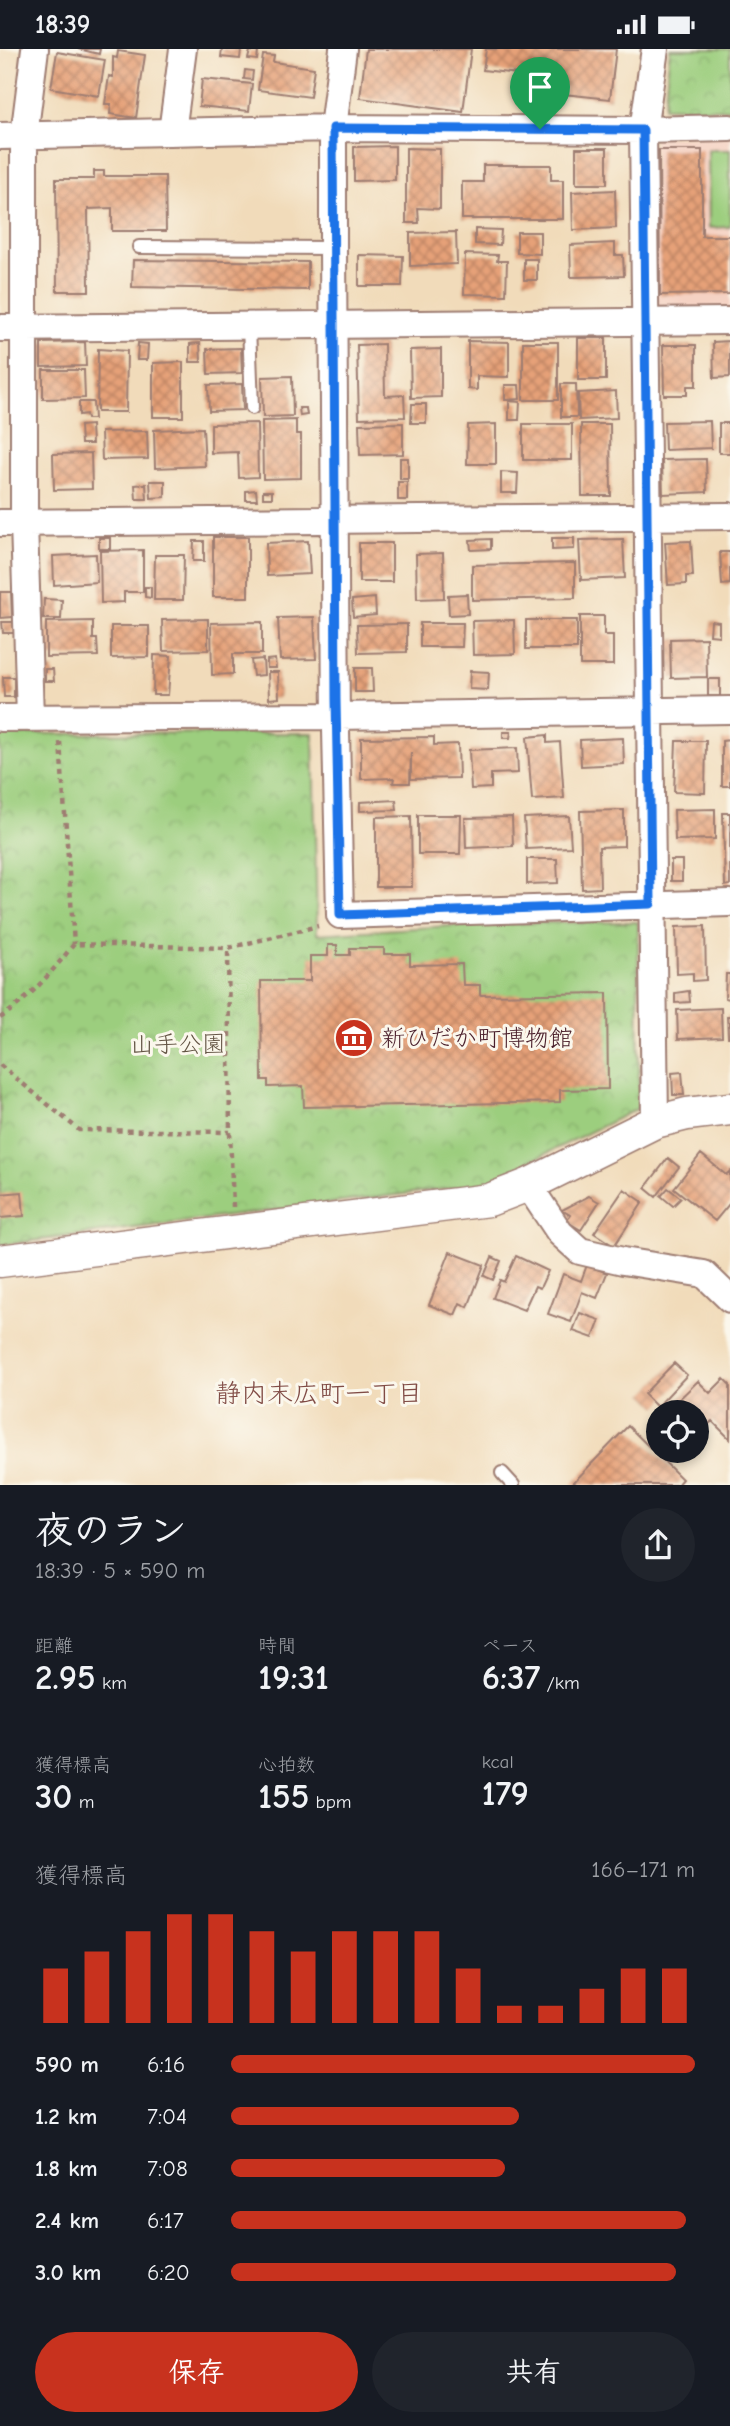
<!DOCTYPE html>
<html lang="ja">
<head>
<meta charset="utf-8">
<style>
	body { margin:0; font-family:"Comic Neue","Klee One",sans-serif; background:#20242c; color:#f1f3f6; height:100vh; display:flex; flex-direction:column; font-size:26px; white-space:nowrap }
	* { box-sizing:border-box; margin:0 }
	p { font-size:23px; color:#9ea1a6 }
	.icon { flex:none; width:38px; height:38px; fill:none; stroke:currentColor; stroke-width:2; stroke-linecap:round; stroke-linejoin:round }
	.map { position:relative; height:1436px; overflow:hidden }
	.sheet { display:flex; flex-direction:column; background:#171b24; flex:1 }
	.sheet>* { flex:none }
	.controls { position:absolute; left:646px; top:1351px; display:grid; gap:14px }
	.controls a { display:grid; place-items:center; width:63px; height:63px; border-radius:50%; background:#171b24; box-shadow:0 4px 10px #0003; font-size:35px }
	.pin { position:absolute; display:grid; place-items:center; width:60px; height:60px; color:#fff; margin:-72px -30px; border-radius:50% 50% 50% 0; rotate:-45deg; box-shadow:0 0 7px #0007 }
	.pin .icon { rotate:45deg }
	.round { display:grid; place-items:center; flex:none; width:74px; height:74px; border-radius:37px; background:#20242c }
	.overview { display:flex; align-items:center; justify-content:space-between; height:119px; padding:0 35px }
	h1 { font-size:38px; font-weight:700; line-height:52px }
	.metrics { display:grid; grid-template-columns:repeat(3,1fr); gap:10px; height:119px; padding:7px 35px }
	.metrics div { display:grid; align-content:center }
	.metrics b { font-size:35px; font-weight:700 }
	.metrics small { font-size:19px; font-weight:400 }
	.metrics p { font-size:19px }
	.chart { height:196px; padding:14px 35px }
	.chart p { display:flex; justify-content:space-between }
	.chart svg { width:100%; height:126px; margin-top:7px; stroke:#c8321e; stroke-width:6 }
	.cta { display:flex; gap:14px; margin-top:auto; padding:14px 35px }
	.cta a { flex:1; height:80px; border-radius:42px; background:#c8321e; color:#fff; font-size:28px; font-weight:700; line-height:80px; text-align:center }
	.cta a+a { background:#20242c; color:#f1f3f6 }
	ul { padding:0 35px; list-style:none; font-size:23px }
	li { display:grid; grid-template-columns:112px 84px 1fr; align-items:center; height:52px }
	li i { height:18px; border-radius:9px; background:#c8321e }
	.status { display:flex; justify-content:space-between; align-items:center; height:49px; padding:0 35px; background:#171b24; direction:ltr }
	.status svg { height:19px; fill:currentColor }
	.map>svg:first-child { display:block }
	.built { fill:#f5d2c3 }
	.park { fill:url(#park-crowns); stroke:#737654; stroke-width:2 }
	.pitch { fill:#9cce7e; stroke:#737654; stroke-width:2 }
	.building { fill:url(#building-cross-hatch) }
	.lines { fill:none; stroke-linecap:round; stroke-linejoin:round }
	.service-casing { stroke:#9e7d72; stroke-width:16 }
	.minor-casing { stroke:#9e7d72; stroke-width:30 }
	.tertiary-casing { stroke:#9e7d72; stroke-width:35 }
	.path { stroke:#9e7d72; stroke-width:4.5; stroke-dasharray:5 5; stroke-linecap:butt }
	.service { stroke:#fff; stroke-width:12 }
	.minor { stroke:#fff; stroke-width:26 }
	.tertiary { stroke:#fff; stroke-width:32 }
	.route-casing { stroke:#fff; stroke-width:14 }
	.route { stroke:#1a73e8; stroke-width:9 }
	.labels { text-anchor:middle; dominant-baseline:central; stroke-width:6; stroke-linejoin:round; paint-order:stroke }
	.poi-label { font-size:24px; fill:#4a1f2b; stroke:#fbf7ec; text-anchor:start }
	.park-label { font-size:24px; fill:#635444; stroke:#fbf7ec }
	.neighbourhood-label { font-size:26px; fill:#814c46; stroke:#fbf7ec }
</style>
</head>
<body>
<div class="status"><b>18:39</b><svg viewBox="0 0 49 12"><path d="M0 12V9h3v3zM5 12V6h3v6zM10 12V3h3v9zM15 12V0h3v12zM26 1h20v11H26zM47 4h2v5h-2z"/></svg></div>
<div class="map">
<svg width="730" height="1436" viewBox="0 0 730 1436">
	<defs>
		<pattern id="park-crowns" width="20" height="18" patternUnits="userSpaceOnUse" patternTransform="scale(1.75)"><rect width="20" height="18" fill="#9cce7e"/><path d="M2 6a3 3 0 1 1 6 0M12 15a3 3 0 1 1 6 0" fill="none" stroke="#88b06d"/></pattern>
		<pattern id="building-cross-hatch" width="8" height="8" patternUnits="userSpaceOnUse" patternTransform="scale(1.75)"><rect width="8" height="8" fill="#e6a178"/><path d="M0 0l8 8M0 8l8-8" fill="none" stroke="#bc8363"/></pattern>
	</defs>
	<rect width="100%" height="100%" fill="#fbf7ec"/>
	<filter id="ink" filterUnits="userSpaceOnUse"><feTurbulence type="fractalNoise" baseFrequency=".0143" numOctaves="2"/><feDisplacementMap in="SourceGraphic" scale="14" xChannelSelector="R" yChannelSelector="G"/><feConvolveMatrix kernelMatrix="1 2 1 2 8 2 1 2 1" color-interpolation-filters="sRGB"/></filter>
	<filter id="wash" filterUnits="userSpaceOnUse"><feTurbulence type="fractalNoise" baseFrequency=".00686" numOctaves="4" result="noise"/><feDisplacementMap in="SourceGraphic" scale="28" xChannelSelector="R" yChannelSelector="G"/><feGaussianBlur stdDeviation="1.57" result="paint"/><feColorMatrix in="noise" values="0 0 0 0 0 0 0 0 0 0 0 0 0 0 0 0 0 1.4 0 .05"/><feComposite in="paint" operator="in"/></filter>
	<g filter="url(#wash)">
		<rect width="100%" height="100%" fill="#f1dbba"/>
		<!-- built -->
		<path class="built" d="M730 87V264L655 265 654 88Z"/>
		<!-- park -->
		<path class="park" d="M670 0H730V60L664 58Z
			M313 684 317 885 499 874 638 873 639 1059 484 1135 0 1196V685Z"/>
		<!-- pitch -->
		<path class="pitch" d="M708 101H730V178L709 179Z"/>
		<g id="blocks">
			<!-- building -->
			<path class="building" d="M78 0H100L99 5Z
				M222 0 241 1 240 10 221 8Z
				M366 0H471L463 63 360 49Z
				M486 0H616L610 50 564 45 565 38 535 35 536 27 483 21Z
				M118 2 145 6 136 69 110 65 111 55H105L109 27 113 28V8L117 9Z
				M250 2 258 3 257 11 248 10Z
				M57 3 105 11 99 47 51 39Z
				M263 6 274 7 273 13 314 19 310 48 258 41Z
				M245 21 253 22 252 31 244 30Z
				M202 30 252 35 249 62 199 57Z
				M395 97V131L354 132V98Z
				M406 99 440 100V160L418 159 419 174H406Z
				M576 99H607V135H576Z
				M659 101H702V187H730V245L660 246Z
				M483 116H551V131H563V170H462V133H483Z
				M94 122H104V127H165L166 182H112V159L88 160 89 242H57L56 130H94Z
				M615 141 616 179 573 181 572 143Z
				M475 180 501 181 500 196 475 195Z
				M456 183 457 215 410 217V184Z
				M517 183H540V205L517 204Z
				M615 194V206H623L624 227 571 228 570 196Z
				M465 205 498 206 497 212H507L506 246 464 245Z
				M359 206 403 207 402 237H359Z
				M524 210H537V231H524Z
				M133 211 308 213V241L132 238Z
				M578 289H606V331H578Z
				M468 292 509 293V328L477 327V341L468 340Z
				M730 292V328L714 329 713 293Z
				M85 293 86 317 41 318V294Z
				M523 293H558V351H523Z
				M138 294 148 295 147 311H137Z
				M200 294 201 313H190V295Z
				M384 295 385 347 404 346 405 368 359 369 357 296Z
				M663 296H696V337H687V346H664Z
				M241 299 242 324 208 325 207 300Z
				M98 300 127 302 126 363H97Z
				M441 300V348L411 349 410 301Z
				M183 313V368H153V314Z
				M43 321H84L85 349 43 350Z
				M292 327 293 367 263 368 262 328Z
				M242 335 243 361 209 362 208 336Z
				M561 335H576L577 368H561Z
				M505 336H519L520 350 505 351Z
				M616 342 617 369 579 371 578 344Z
				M509 352 520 353 519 371H509Z
				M79 353H93L94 370H87L86 365 79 366Z
				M412 355H426V374H411Z
				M299 359H306L307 366 300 367Z
				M296 371V385H301V429L263 430 262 372Z
				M710 372 711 399 665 401 664 373Z
				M257 374 258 428 239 429 238 403 211 404V375Z
				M403 374V405L360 406 359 375Z
				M719 374H730V404H719Z
				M496 375V415H467L468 376Z
				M523 375H572V411H523Z
				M581 375H610L611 447H582Z
				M91 376 92 395H81L80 377Z
				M203 379 205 417 155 419 154 381Z
				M147 382 148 410 102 411 101 383Z
				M91 404 92 440 54 441 53 405Z
				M400 409H408V430H400Z
				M706 410 707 443 663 445 662 411Z
				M501 423 518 424 517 444H501Z
				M150 432H165V448L151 449Z
				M398 433H407V451H398Z
				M146 435 147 450H136L135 436Z
				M256 441 257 451H246V442Z
				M263 442H272V449H263Z
				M213 488H248V548H213Z
				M99 489H110V500H99Z
				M552 489H574V500L552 501Z
				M491 490V500L471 501 470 491Z
				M623 490 625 529 581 531 579 491Z
				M194 492H204V512H193Z
				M308 492 310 525 267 527 266 494Z
				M691 492 693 527H686V535L668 536 665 493Z
				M359 494H392V533H359Z
				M143 501V543H124V553L101 554 100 502Z
				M720 503H730V535L722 536Z
				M443 504 444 549 417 550 416 505Z
				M96 505 97 533 54 536 53 507Z
				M155 506H184L183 551H154Z
				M575 514V549L472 551V516Z
				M145 538H151V549L145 548Z
				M0 543H11L12 568 0 569Z
				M467 545 468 565 449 566 448 546Z
				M375 549 376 566 353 568 352 551Z
				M44 550 62 551 61 570H43Z
				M580 567H604V586H613V616H580Z
				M314 568 316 610 280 611 278 569Z
				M208 570V601L163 602 162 571Z
				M514 571 515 605 473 606 472 572Z
				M526 571H577V600H526Z
				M93 572V590H97L98 607 46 608V573Z
				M711 572 719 573V587L710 586Z
				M2 573H14V584H3Z
				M262 573V605H233V625L212 626 211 574Z
				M420 574H463L462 598H420Z
				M407 575V603L358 604 357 576Z
				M111 577H149V608L111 609Z
				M706 589 707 628 671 629 670 590Z
				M154 606 171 607 168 646H153Z
				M263 610 264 626 253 627 251 611Z
				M275 610 276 619H267V611Z
				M355 619H372L373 643H355Z
				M45 620H53L54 632H45Z
				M470 622 489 623 488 641 469 640Z
				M268 623H278L279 649 269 650Z
				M3 628H14V648H4Z
				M708 630H720V647H708Z
				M503 683H511L510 689H503Z
				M547 686V694L560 693 564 749 532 751 527 688Z
				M434 688V696L458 695 459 729 411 730V703L410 734H393L394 729 361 730V689Z
				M623 689 624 715 581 717 580 691Z
				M730 691V737H722V692Z
				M676 692H706L705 744 674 743Z
				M517 699 518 724 491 725V739L471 740 469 701Z
				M396 751 397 761 360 762V753Z
				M715 760V790L675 791 674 761Z
				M624 761V797L599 798 600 839 582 840 580 762Z
				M723 764H730V836L725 837Z
				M418 766H461L460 805H418Z
				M411 767 412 838H376V768Z
				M569 767 571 798 526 800 524 769Z
				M512 768 513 797 466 799 465 769Z
				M527 810H557L558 834 527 835Z
				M671 811H682V832H671Z
				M705 877 706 931 693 932V924L677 925 676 878Z
				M328 896H337V906H350V899H384V905H410V916L462 915 463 936H480V946L607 944 608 1040 560 1041V1053L304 1058 303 1037 268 1038V1031H262L261 932H310V907H328Z
				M726 925H730V950L725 949Z
				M689 942 690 953 675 954V944Z
				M721 959 722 988 678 990 677 961Z
				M727 967H730V988H728Z
				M682 1023 684 1046H673L672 1024Z
				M701 1105 726 1126 730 1122V1154L715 1172 674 1139Z
				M668 1109 679 1118 656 1148 645 1139Z
				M668 1139 681 1149 673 1157 661 1147Z
				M624 1140 643 1153 614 1197 594 1184Z
				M22 1143 24 1167 0 1169V1145Z
				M589 1147 599 1153 581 1181 566 1172 570 1166 562 1161Z
				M450 1203 484 1216 468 1258 460 1254 455 1266 429 1256Z
				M516 1207 548 1222 540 1239 535 1237 524 1261 493 1249 500 1231 504 1233Z
				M492 1208 501 1212 493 1231 484 1227Z
				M587 1216 607 1224 597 1249 582 1243 571 1273 548 1265 563 1225 581 1232Z
				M580 1264 600 1271 593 1289 573 1282Z
				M674 1314 687 1326 657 1358 644 1345Z
				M724 1330 730 1336V1390L712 1372 698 1386 696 1363H676L671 1358 698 1332 710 1344Z
				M628 1377 682 1430 677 1436H571Z"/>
		</g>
	</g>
	<g filter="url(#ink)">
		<use href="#blocks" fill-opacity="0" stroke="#9e7d72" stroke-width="2"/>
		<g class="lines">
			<!-- service casing -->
			<g class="service-casing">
				<path id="service" d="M139 198 333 199
					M249 276 252 359
					M502 1424 513 1436"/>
			</g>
			<!-- minor casing -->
			<g class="minor-casing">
				<path id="minor" d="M343 0 333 79V199L336 681 340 866 730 854
					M655 0 643 81 655 1073
					M172 83 183 0
					M0 87 333 79 643 81 730 79
					M0 279 730 272
					M0 474 730 467
					M0 669 336 667 730 661
					M30 669 24 474V87L35 0
					M528 1136 560 1184 580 1202 623 1212 704 1225 730 1250"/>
			</g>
			<!-- tertiary casing -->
			<g class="tertiary-casing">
				<path id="tertiary" d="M0 1212 489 1151 528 1136 655 1073 687 1065 730 1060"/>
			</g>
			<!-- path -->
			<path class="path" d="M60 693 74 895
				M0 969C30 949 52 923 74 895L228 899
				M0 1016 79 1081 230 1083
				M233 1158 230 1083 228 899 318 877"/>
			<!-- service -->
			<use href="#service" class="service"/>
			<!-- minor -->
			<use href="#minor" class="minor"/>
			<!-- tertiary -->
			<use href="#tertiary" class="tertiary"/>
		</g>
	</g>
	<g class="lines" filter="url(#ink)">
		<!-- route casing -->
		<g class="route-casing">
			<path id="route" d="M333 79 643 81 651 855 340 866 336 650Z"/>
		</g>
		<!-- route -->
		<use href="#route" class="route"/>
	</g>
	<!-- icons -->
	<defs>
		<g id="museum-disc" transform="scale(2.0125)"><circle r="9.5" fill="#c8321e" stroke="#fbf7ec"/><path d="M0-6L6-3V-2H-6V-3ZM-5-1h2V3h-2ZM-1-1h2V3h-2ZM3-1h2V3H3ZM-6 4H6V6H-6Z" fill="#fff"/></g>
	</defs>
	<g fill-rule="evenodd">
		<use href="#museum-disc" x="354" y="989"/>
	</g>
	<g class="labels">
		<!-- poi labels -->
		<g class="poi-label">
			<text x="381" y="989">新ひだか町博物館</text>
		</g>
		<!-- park labels -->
		<g class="park-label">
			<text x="178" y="995">山手公園</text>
		</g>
		<!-- neighbourhood labels -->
		<g class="neighbourhood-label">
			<text x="319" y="1345">静内末広町一丁目</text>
		</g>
	</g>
</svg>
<div class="controls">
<a><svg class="icon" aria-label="locate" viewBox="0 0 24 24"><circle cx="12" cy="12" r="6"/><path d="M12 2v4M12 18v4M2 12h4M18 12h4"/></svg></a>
</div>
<div class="pin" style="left:540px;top:80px;background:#1e9e55"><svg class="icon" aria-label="arrive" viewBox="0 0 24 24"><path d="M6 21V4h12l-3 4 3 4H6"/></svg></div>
</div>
<section class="sheet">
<div class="overview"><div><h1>夜のラン</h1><p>18:39 · 5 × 590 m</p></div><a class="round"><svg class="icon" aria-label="share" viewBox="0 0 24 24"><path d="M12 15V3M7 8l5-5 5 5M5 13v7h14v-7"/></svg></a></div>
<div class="metrics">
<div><p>距離</p><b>2.95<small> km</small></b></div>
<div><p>時間</p><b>19:31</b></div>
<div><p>ペース</p><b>6:37<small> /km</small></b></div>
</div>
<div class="metrics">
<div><p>獲得標高</p><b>30<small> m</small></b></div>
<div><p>心拍数</p><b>155<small> bpm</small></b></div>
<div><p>kcal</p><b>179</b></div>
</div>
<div class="chart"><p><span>獲得標高</span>166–171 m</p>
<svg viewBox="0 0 160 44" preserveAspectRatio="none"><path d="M5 44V25M15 44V19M25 44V12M35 44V6M45 44V6M55 44V12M65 44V19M75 44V12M85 44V12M95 44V12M105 44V25M115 44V38M125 44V38M135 44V32M145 44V25M155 44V25"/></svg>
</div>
<ul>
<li><b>590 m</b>6:16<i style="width:100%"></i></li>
<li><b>1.2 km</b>7:04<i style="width:62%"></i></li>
<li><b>1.8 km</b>7:08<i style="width:59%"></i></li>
<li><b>2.4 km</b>6:17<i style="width:98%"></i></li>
<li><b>3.0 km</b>6:20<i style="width:96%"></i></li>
</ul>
<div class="cta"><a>保存</a><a>共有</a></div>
</section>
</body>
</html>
